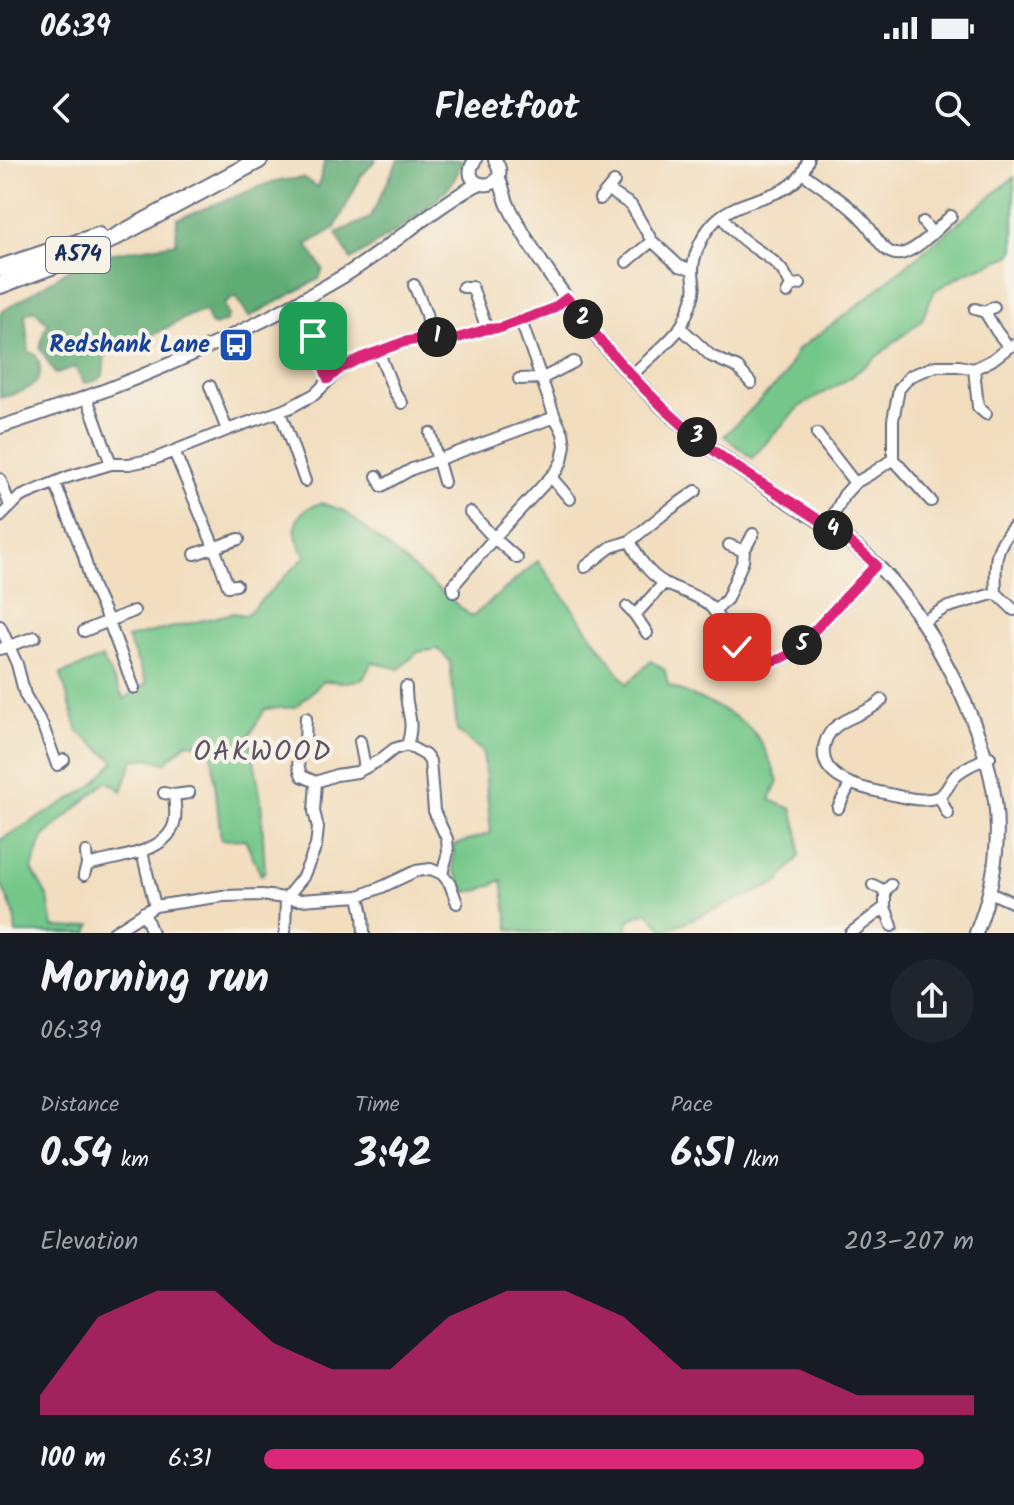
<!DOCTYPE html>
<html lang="en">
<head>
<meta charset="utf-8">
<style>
	body { margin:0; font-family:Kalam,sans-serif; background:#20242c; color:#f1f3f6; height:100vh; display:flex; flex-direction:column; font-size:30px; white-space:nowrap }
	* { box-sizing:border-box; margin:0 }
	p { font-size:26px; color:#9ea1a6 }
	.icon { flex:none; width:44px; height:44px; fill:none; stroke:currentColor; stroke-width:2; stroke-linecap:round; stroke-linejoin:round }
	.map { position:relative; height:773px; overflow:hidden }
	.panel { display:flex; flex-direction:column; background:#171b24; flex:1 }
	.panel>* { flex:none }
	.pin { position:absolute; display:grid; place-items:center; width:68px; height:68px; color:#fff; margin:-34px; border-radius:16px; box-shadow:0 4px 12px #0006 }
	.km { position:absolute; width:40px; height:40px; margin:-20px; border-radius:50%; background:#222; color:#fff; font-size:22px; line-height:40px; text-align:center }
	.round { display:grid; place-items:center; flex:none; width:84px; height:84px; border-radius:42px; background:#20242c }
	.headline { display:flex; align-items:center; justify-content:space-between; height:136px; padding:0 40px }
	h1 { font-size:44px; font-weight:600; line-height:60px }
	.metrics { display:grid; grid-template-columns:repeat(3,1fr); gap:12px; height:136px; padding:8px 40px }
	.metrics div { display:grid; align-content:center }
	.metrics b { font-size:40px; font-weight:600 }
	.metrics small { font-size:22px; font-weight:400 }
	.metrics p { font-size:22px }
	.chart { height:224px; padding:16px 40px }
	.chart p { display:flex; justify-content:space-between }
	.chart svg { width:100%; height:144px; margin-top:8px; fill:#db2777; opacity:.7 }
	ul { padding:0 40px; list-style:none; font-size:26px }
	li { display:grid; grid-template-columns:128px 96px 1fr; align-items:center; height:60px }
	li i { height:20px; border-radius:10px; background:#db2777 }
	.status { display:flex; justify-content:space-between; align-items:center; height:56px; padding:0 40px; background:#171b24; direction:ltr }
	.status svg { height:22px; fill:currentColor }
	header { display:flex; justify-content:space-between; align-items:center; height:104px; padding:0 40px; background:#171b24; font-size:36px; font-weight:600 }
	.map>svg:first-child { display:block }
	.green { fill:#75c789; stroke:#487b74; stroke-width:2 }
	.forest { fill:#60ac75; stroke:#3e6e6a; stroke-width:2 }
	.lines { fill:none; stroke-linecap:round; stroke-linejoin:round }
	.minor-casing { stroke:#666c80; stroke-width:14 }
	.tertiary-casing { stroke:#666c80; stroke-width:16 }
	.primary-casing { stroke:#666c80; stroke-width:20 }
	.minor { stroke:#fff; stroke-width:10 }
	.tertiary { stroke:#fff; stroke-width:12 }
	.primary { stroke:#fff; stroke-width:16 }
	.route-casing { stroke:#fff; stroke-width:16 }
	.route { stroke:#db2777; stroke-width:10 }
	.labels { text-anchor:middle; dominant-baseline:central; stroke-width:8; stroke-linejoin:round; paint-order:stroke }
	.shield { fill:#f7f3e8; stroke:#5d6a87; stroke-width:2 }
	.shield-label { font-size:22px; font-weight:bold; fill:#1b2f5e }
	.transit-label { font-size:24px; font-weight:bold; fill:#164399; stroke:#f7f3e8; text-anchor:end }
	.quarter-label { font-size:28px; letter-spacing:2px; fill:#5f5465; stroke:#f7f3e8 }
</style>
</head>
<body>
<div class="status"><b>06:39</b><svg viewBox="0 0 49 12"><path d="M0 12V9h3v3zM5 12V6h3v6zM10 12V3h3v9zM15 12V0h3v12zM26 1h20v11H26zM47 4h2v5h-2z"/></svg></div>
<header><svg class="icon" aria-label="back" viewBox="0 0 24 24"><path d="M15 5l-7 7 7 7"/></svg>Fleetfoot<svg class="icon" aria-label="search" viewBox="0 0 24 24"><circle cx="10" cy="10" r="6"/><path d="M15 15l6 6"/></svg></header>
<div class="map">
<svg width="1014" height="773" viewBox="0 0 1014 773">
	<rect width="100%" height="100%" fill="#f7f3e8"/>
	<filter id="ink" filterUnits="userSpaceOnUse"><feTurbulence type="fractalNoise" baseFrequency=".0125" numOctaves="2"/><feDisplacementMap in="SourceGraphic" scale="16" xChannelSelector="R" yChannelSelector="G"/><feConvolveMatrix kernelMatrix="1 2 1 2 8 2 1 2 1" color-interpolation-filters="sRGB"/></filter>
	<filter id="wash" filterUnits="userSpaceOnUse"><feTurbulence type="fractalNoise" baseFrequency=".006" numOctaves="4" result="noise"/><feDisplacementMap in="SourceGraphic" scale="32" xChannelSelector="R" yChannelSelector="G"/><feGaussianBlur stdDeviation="1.8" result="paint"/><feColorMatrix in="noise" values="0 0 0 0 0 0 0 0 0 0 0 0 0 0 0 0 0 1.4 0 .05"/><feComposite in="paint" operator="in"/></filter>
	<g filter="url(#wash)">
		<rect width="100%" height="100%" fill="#f2debf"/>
		<!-- green -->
		<path class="green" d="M1014 17V91L1010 96 964 114 935 130 921 161 850 218 799 247 752 298 724 276 784 217 797 190 852 150Z
			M321 343 344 351 472 457 538 401 627 524 651 501 665 510 668 525C697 539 735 550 756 575 766 588 772 606 778 621L770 640 792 649 799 675 800 696 778 723 664 771 648 752 630 759 626 771 620 773H555L554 771C541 773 521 773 509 769L502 720 480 730 466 732 453 708 454 685 491 673 483 592 457 571 450 501 438 489 418 492 399 509 372 502 363 519 346 522 323 521 296 547 265 549 250 575 261 640 265 711 261 715 245 679 221 680 211 585 187 583 165 603 148 598 133 600 122 631 107 621 43 677 32 709 48 738 53 767 76 768 91 765 88 773H16L14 753 0 722V680L91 627 115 601 78 572 61 514 102 498 124 539 147 523 127 478 234 453 246 455 306 396C289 372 292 351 321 343Z"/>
		<!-- forest -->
		<path class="forest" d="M325 0H376L361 16 335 68 307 85 323 109 319 119 249 157 235 137 224 144 228 155 227 161 214 166 210 164 205 151 191 155 141 181 105 195 103 216C97 221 91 224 83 222L75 207 55 214 40 188 44 171 48 164 35 150 25 154 29 192 35 194C52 225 25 231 0 238V153L89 97 176 83 177 59 275 21 303 18 318 27Z
			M398 0H463C459 10 456 20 448 28 422 57 384 78 351 100L336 73 370 58Z"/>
	</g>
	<g filter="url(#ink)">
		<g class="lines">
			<!-- minor casing -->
			<g class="minor-casing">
				<path id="minor" d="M804 14C826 31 851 44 868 66 876 77 885 96 900 94 916 92 939 67 951 56
					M608 30 631 45 652 81 679 106 693 109
					M600 39 614 22
					M722 55C727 63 732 70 739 76 758 94 780 98 791 126
					M923 62 932 73
					M627 102 652 81
					M414 125 426 154 429 177
					M463 127H472L487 169
					M787 133 791 126 800 124
					M975 149 985 152 994 147
					M985 152 997 172 1009 187
					M680 167 711 196 738 208 751 223
					M313 176 328 219
					M379 193 394 231 402 243
					M974 209 978 247 986 254
					M632 215C647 200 667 185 680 168 685 160 689 149 692 140 697 127 693 122 693 110 693 94 704 72 715 61 745 32 796 43 808 0
					M519 219 543 218 574 202
					M210 226 227 270
					M87 238 111 304
					M280 252 305 321
					M430 273 444 322
					M817 274 855 323
					M174 291 214 387 228 426 236 425
					M893 299 931 341
					M377 316 382 326 412 309 555 257
					M551 317 570 339
					M0 319 10 346
					M55 323 83 393 92 425 109 462 134 528
					M470 352 494 378 517 398
					M0 357 20 337 68 317 111 304H129L154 299 227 270 289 248 315 234 341 208 363 197 404 182 429 177 458 178 487 169 500 168 552 149 567 138
					M828 366 844 335 855 323 874 312 893 299V260L899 229 910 216 936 206H959L974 209 992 200 1009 187 1014 185
					M630 381C638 397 648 414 665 423 679 431 696 434 709 445 722 457 723 476 740 490 754 501 769 504 786 497 800 491 811 475 822 463 840 444 858 424 876 405
					M729 385 744 391
					M195 394 239 379
					M585 407 611 387 630 381 666 352 696 331
					M454 432 453 426 494 378 557 310 562 301 565 285 563 273 555 257 521 161
					M996 433 1014 450
					M627 447 635 455 647 473
					M715 451 727 439 743 401 744 391 753 374
					M635 455 664 423
					M922 462 945 448 996 433C995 404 993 389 1014 366
					M0 466 17 504 25 535 43 566 57 605 64 600
					M84 471 134 451
					M0 489 35 477
					M406 527C405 553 416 558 407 585
					M882 540C866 557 832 557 825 583 815 620 865 629 889 634 903 637 924 643 938 637 948 632 949 621 957 614 967 606 979 601 990 597
					M360 581 365 608
					M316 622 336 615 357 612 380 600 394 589 407 585 425 595 430 601 434 651 447 679 448 692 442 714
					M164 633 174 635 189 633
					M939 636 948 654
					M838 648 850 624
					M142 692 155 746
					M87 705C112 698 162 694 173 667 177 658 175 645 174 635
					M84 715 87 705 86 692
					M873 725 885 731 891 725
					M885 731V747L892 766
					M994 734 1014 743
					M359 736 363 755 364 773
					M144 752 152 773
					M113 773 155 746 223 736 262 735 300 740 359 736 382 727 416 711 431 709 442 714 450 724 457 743
					M285 773 286 738 303 717 316 686 318 668 314 651 316 622 302 616C295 600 299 602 304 588 306 580 305 567 306 558
					M851 773 885 747"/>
			</g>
			<!-- tertiary casing -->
			<g class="tertiary-casing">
				<path id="tertiary" d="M475 0C454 32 516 33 495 0
					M498 17C503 26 504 36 508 45 544 116 601 187 658 243 691 275 729 303 768 328 805 353 844 374 877 405 909 436 932 476 952 515 997 605 1014 677 976 773
					M0 267C119 229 234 181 342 117 389 89 431 49 478 24"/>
			</g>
			<!-- primary casing -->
			<g class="primary-casing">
				<path id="primary" d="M0 108 98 76
					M0 125 54 105 95 88 259 0"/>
			</g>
			<!-- minor -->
			<use href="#minor" class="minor"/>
			<!-- tertiary -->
			<use href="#tertiary" class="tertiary"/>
			<!-- primary -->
			<use href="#primary" class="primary"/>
		</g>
	</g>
	<g class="lines" filter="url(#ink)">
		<!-- route casing -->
		<g class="route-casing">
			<path id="route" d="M313 176 328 219 341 208 363 197 404 182 429 177 458 178 487 169 500 168 552 149 567 138C612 198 664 255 725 299 759 323 795 343 828 366 845 378 861 391 876 405L796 490C773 507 758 503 737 487"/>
		</g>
		<!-- route -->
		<use href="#route" class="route"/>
	</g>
	<!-- icons -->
	<defs>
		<g id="bus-square" transform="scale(1.8)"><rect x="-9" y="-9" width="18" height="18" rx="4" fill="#1a4fb4" stroke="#f7f3e8"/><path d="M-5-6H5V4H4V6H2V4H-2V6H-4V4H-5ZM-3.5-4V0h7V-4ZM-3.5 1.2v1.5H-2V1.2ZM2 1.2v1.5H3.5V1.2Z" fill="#fff"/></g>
	</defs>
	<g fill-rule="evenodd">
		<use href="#bus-square" x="236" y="185"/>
	</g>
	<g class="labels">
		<!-- shield labels -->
		<rect class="shield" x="46" y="77" width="64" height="36" rx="6"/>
		<g class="shield-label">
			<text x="78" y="95">A574</text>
		</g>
		<!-- transit labels -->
		<g class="transit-label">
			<text x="210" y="185">Redshank Lane</text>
		</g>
		<!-- quarter labels -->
		<g class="quarter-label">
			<text x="263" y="592">OAKWOOD</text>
		</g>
	</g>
</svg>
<div class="pin" style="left:313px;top:176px;background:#1e9e55"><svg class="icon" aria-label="arrive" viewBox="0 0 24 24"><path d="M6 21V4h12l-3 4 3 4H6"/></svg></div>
<div class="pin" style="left:737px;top:487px;background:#d93025"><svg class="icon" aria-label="check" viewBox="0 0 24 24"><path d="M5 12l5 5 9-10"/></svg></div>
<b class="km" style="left:437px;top:177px">1</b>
<b class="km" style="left:583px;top:159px">2</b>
<b class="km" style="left:697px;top:277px">3</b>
<b class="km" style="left:833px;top:370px">4</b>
<b class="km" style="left:802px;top:485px">5</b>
</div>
<section class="panel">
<div class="headline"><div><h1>Morning run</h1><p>06:39</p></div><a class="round"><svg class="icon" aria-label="share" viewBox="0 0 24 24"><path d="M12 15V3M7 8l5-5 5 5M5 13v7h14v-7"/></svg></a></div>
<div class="metrics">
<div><p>Distance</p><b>0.54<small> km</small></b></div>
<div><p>Time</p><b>3:42</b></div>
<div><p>Pace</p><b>6:51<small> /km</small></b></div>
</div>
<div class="chart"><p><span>Elevation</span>203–207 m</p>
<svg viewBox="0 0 160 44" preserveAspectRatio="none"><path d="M0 44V38L10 14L20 6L30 6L40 22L50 30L60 30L70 14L80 6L90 6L100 14L110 30L120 30L130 30L140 38L150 38L160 38V44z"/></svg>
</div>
<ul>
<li><b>100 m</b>6:31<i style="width:93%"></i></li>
</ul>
</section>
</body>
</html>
